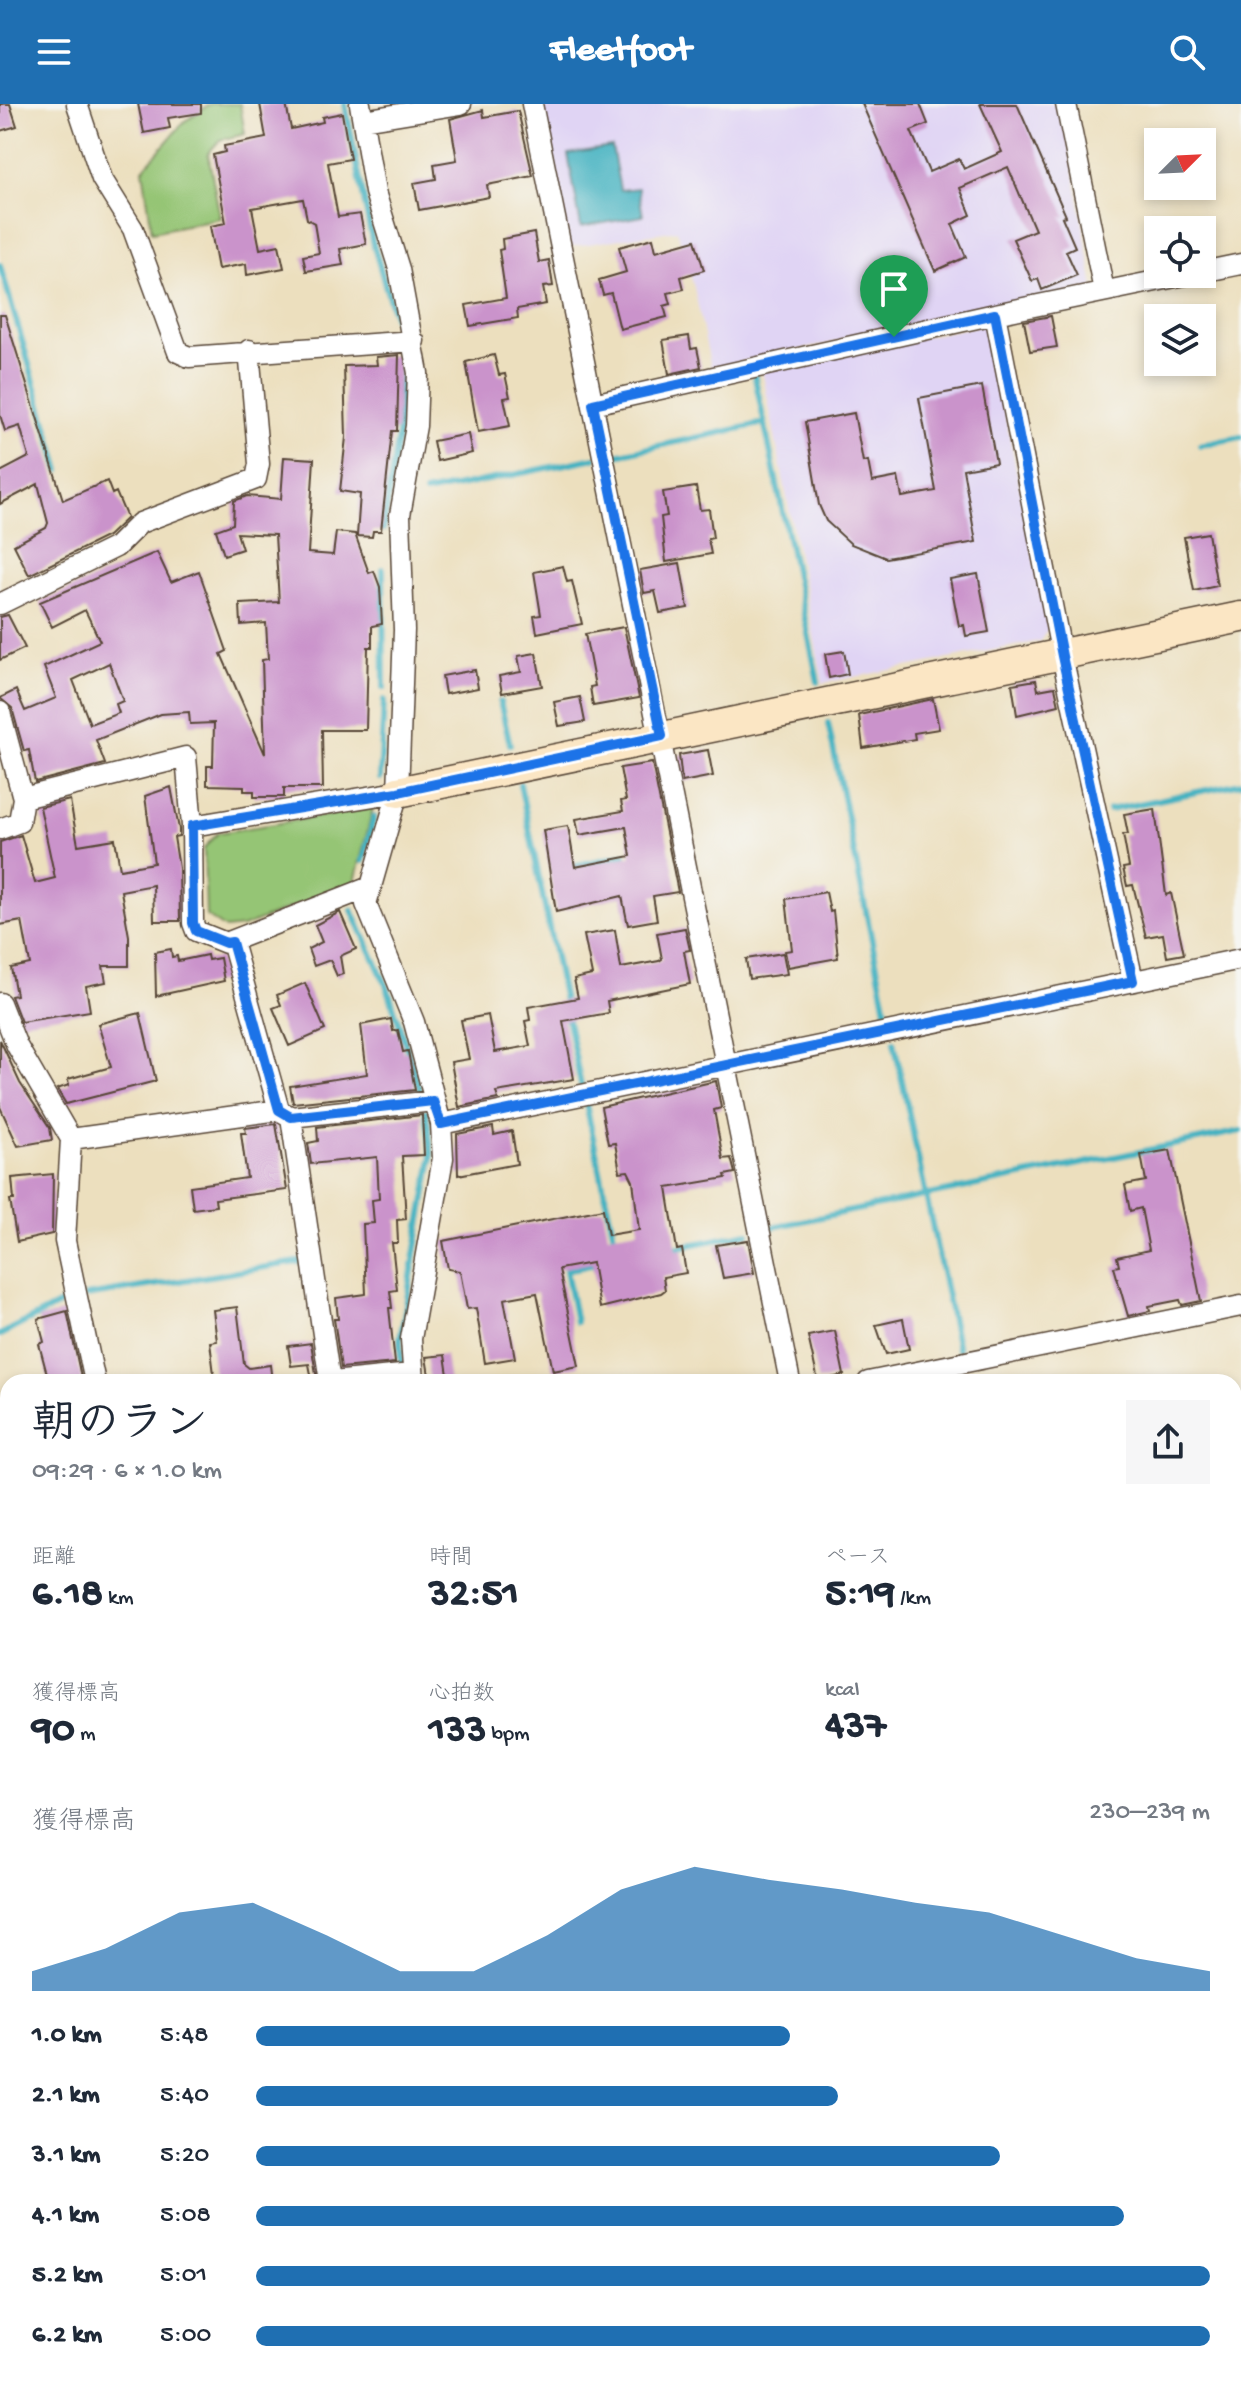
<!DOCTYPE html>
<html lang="ja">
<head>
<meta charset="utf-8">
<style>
	body { margin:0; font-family:"Gochi Hand","Klee One",sans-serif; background:#f6f6f7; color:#1f2937; height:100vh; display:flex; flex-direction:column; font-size:30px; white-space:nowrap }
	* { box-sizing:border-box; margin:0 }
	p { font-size:26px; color:#747a83 }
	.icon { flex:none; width:44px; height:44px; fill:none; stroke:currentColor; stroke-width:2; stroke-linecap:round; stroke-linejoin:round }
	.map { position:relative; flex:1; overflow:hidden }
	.details { position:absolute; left:0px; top:1270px; width:1242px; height:1008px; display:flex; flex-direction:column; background:#fff; border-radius:24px 24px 0 0; box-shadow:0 4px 12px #0003 }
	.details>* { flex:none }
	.needle { width:52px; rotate:66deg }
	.fabs { position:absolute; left:1144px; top:24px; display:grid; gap:16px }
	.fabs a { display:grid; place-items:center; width:72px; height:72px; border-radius:0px; background:#fff; box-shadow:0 4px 12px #0003; font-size:40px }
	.pin { position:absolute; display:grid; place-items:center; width:68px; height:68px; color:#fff; margin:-82px -34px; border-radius:50% 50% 50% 0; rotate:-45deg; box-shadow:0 0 8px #0007 }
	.pin .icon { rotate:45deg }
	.round { display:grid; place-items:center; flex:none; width:84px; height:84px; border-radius:0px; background:#f6f6f7 }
	.headline { display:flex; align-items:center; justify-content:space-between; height:136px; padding:0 32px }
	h1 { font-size:44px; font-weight:700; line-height:60px }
	.stats { display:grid; grid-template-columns:repeat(3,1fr); gap:12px; height:136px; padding:8px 32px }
	.stats div { display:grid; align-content:center }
	.stats b { font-size:40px; font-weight:700 }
	.stats small { font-size:22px; font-weight:400 }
	.stats p { font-size:22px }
	.chart { height:224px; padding:16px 32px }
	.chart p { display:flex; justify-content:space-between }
	.chart svg { width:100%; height:144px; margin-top:8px; fill:#1f6fb2; opacity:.7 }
	ul { padding:0 32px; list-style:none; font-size:26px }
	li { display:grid; grid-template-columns:128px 96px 1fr; align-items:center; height:60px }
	li i { height:20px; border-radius:10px; background:#1f6fb2 }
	header { display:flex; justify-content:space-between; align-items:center; height:104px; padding:0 32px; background:#1f6fb2; color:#fff; font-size:36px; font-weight:700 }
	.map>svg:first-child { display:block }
	.built { fill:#e0d4f4 }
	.green { fill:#95c575; stroke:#68784a; stroke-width:2 }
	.water { fill:#45b2c1; stroke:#406e70; stroke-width:2 }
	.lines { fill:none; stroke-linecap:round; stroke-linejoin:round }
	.stream { stroke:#45b2c1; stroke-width:6 }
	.building { fill:#ca93cb; fill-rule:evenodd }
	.street-casing { stroke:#564536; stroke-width:23 }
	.secondary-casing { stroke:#564536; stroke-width:33 }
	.street { stroke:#fff; stroke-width:20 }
	.secondary { stroke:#fbe6c4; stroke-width:30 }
	.route-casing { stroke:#fff; stroke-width:16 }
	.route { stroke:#1a73e8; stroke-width:10 }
</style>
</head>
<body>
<header><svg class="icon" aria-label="menu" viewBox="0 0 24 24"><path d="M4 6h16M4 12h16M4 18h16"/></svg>Fleetfoot<svg class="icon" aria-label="search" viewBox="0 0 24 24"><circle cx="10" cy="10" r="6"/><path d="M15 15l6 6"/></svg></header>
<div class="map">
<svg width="1241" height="2278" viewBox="0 0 1241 2278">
	<rect width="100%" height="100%" fill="#f6f6f2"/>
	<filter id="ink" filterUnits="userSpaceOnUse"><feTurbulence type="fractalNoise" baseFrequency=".0125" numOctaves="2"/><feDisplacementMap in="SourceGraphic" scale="16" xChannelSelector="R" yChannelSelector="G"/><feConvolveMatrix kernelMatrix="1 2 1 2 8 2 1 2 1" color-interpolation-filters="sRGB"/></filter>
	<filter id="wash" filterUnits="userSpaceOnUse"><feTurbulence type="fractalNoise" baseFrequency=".006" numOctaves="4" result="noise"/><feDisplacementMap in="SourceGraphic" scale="32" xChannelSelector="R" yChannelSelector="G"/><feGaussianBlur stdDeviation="1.8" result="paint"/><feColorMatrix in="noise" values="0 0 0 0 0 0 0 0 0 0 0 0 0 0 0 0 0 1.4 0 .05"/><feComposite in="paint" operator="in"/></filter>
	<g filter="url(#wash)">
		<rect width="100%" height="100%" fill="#ecdfbe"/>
		<!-- built -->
		<path class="built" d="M543 0H1062L1094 184 711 264 694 183 677 126 569 143Z
			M987 220 1048 525 1040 537 823 579 762 266Z"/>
		<!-- green -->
		<path class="green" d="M210 0H240L245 30 220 36 208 49 220 114 152 128 143 65 184 18Z
			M373 704 355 778 243 823 225 825 206 812 204 744 218 729Z"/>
		<!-- water -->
		<path class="water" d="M612 43 620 86 638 84 643 112 581 123 568 50Z"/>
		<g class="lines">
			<!-- stream -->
			<path class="stream" d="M345 0 372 136 398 225
				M0 161 60 366
				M754 269 818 578
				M1200 341 1241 333
				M616 351 765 319
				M425 389 595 354
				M383 425 399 325 403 254
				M383 465 384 584
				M500 598 510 640
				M828 619 887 911
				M380 674 384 596
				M520 680 581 981
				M1109 706 1241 679
				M363 757 374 713
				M569 763 624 751
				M352 806 388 885 420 986
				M894 938 958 1245
				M586 1000 615 1137
				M768 1124 1241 1027
				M670 1145 748 1129
				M86 1192 304 1157
				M576 1218 566 1166 600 1159
				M0 1231 70 1195
				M401 1262 400 1235 432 1054 426 1007
				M965 1271 966 1278
				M1234 1374 1241 1372
				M1234 1721 1241 1719
				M1234 2203 1241 2205
				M112 2278 120 2270
				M418 2278 433 2270"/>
		</g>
		<g id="blocks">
			<!-- building -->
			<path class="building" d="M0 0H10L17 22 0 27Z
				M138 0H201V9L168 14 170 24 144 29Z
				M260 0H286L291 25 323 18 322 13 342 9 350 55 328 59 338 113 360 110 366 140 340 145 343 161 306 167 303 152 319 149 314 119 307 115 303 95 252 104 260 145 279 141 284 164 247 171 246 160 218 165 210 122 226 119 213 51 225 48 224 42 266 34Z
				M862 0H920L928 20 911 27 929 68 959 55 964 65 1002 48 980 0H1017L1066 112 1062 113 1075 143 1066 147 1077 171 1042 186 1038 175 1032 177 1013 135 1035 126 1008 63 960 84 971 111 952 120 966 153 935 167Z
				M483 6 484 13 518 7 533 72 487 81 489 93 419 106 414 79 436 75 434 60 457 56 450 15Z
				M534 129 539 158 549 156 553 182 543 183 546 200 517 205 518 214 470 222 466 201 506 194 499 146 503 145 502 135Z
				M653 134 656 147 695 136 704 166 681 173 684 185 668 189 671 200 664 202 667 213 620 225 611 189 603 191 599 176 626 168 619 143Z
				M0 211H5L63 396 107 377 112 390 116 388 127 414 108 432 29 471 14 441 46 424 48 419 38 380 0 400V368L29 353 20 322 5 327 0 311Z
				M1051 212 1057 243 1030 247 1024 217Z
				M689 232 691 245 697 244 701 263 669 270 663 236Z
				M399 251 397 327H392L381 427H373L372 433 357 432 360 390 340 387 346 333 344 262 377 261 376 253Z
				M494 251 499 271 505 270 510 293 504 294 510 322 478 328 466 258Z
				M982 282 996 359 963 365 976 438 886 454 851 440 826 417 819 401 805 318 854 309 863 358 868 357 872 378 898 373 902 393 936 387 919 294Z
				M468 330 472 349 437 357 433 337Z
				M284 353 314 355 308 449 333 451 336 428 355 430 369 469 374 467 380 483 382 520 372 522V543H368L366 626H322L323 684H284V693H254V687H244V682L207 681V662H213L214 619 190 620 189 608 161 610 96 636 105 660 35 678 29 646 24 647 12 604 0 594 16 586 25 607 56 594 44 563 100 537 85 506 52 523 40 498 157 448 171 478 199 467 227 547 221 550 265 650 262 556 268 555 266 519 241 521 240 500 279 498 275 431 237 429 242 445 224 451 216 426 233 420 234 397 247 392 281 395ZM109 559 123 597 116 600 119 609 90 620 73 576Z
				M696 383 700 406 709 405 713 434 708 435 711 450 666 458 661 413 667 412 663 388Z
				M1208 429 1217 482 1194 487 1184 433Z
				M680 459 688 504 660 509 655 487 644 489 640 466Z
				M563 462 567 478 572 477 582 520 537 529 534 512 541 511 534 468Z
				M978 470 989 528 966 532 964 521 959 522 950 475Z
				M8 511 25 544 0 556V513Z
				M624 523 639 594 593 602 590 583 595 582 585 530Z
				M844 547 848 570 829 574 825 550Z
				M536 549 542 582 502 589 499 572 521 568 518 552Z
				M475 566 478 584 445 590 442 572Z
				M1036 576 1038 586 1055 583 1059 601 1017 611 1012 580Z
				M580 593 585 618 559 622 554 598Z
				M933 595 939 625 914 629 915 635 863 644 859 611Z
				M708 646 713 672 682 678 679 651Z
				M652 659 678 788 653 792 657 816 628 821 622 792 556 808 543 726 568 722 575 763 631 752 626 723 579 731 576 715 623 707 621 697 626 696 620 664Z
				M171 683 179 725V732L174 733 179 764 180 817H154L153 781 121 787 129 832V862H103L106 878 86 882 90 907 21 918 11 892 16 891 11 864 30 860 22 817 0 821V738L21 731 35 779 55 774 40 703 70 696 78 741 115 735 120 765 154 759 145 692Z
				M1155 705 1166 791 1171 789 1184 850 1167 853 1163 830 1146 833 1133 781 1127 782 1123 764 1129 763 1123 730H1128L1124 710Z
				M826 788 830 808 833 807 838 854 788 863 785 847 792 846 786 795Z
				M340 808 356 845 340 852 343 870 337 872 330 856 314 862 308 845 322 838 315 821Z
				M685 824 690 846 684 847 690 880 607 897 609 909 563 917 574 975 496 988 498 995 459 1003 451 958 469 955 461 916 488 911 495 948 530 942 525 917 530 916 528 903 578 894 574 875 592 871 584 831 615 826 621 864 659 857 662 855 657 829Z
				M171 845 172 853 177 852 178 857 207 851 208 856 220 854 224 877 156 892 155 848Z
				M783 849 787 870 749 875 746 855Z
				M305 879 325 926 289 942 273 904 281 901 277 891Z
				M140 909 156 977 66 1000 57 985 69 981 68 975 111 963 98 920Z
				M391 915 393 927 398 926 403 948 408 947 415 986 293 999 290 982 367 970 361 921Z
				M0 936 20 979 50 1024 52 1036 18 1042 0 1003Z
				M716 977 721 1004 714 1006 723 1055 731 1054 735 1069 725 1071 726 1074 667 1084 677 1146 682 1145 686 1169 663 1173 665 1186 661 1189 600 1204 592 1159 559 1165 579 1262 553 1267 537 1189 504 1195 515 1254 485 1259 476 1204 467 1205 460 1167 448 1165 443 1137 603 1105 608 1131 639 1126 633 1077 628 1067 620 1068 615 1039 608 1040 601 1003Z
				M422 1011 424 1051 402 1052 406 1115 397 1116 398 1139H392L397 1186 390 1187 392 1204H389L395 1259 341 1264 334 1215H338L336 1194 366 1190 363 1120 374 1119 372 1096 379 1095 377 1053 311 1060 308 1039 318 1037 317 1023Z
				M276 1020 287 1086 215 1095 216 1102 193 1105 190 1082 247 1074 241 1029H246L245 1024Z
				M493 1023 494 1031 512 1027 517 1060 458 1071 457 1030Z
				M1170 1046 1201 1197 1182 1201 1180 1196 1149 1202 1150 1207 1128 1212 1114 1163 1119 1162 1117 1153 1149 1146 1141 1104 1130 1107 1125 1081 1146 1077 1141 1051Z
				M53 1070 52 1130 17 1138 10 1096H14L12 1074Z
				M748 1136 754 1169 723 1174 716 1141Z
				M237 1203 244 1260 249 1264 270 1261 272 1278H215L210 1238 217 1237 213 1206Z
				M67 1207 82 1278H49L39 1240 44 1238 38 1215Z
				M903 1215 909 1245 886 1250 876 1221Z
				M835 1227 844 1271 818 1277 808 1232Z
				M311 1239 317 1276H312L309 1260 291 1262 288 1242Z
				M445 1251 449 1278H430L426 1253Z"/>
		</g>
	</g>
	<g filter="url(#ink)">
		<use href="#blocks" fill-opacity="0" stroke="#564536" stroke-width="2"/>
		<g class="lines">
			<!-- street casing -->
			<g class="street-casing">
				<path id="street" d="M77 0 102 75 133 125 178 248 189 253 414 237
					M360 0 375 88 399 165 418 269 416 322 400 411 404 526 398 688 366 800 414 918 441 1020 443 1054 411 1235 414 1278
					M532 0 790 1278
					M1066 0 1104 187
					M363 16 461 0
					M1202 168 1241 160
					M593 300 995 210
					M0 500 116 443 140 419 256 375 259 360 249 246
					M0 608 23 694 19 718 0 725
					M23 694 186 653 192 722 398 688
					M192 722 193 819 196 827 226 839 370 783
					M232 838 279 1006
					M1133 877 1062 552 995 210 1190 170
					M0 899 17 942 71 1035 279 1006 291 1013 433 997
					M291 1013 330 1278
					M441 1020 1241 855
					M71 1035 65 1137 95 1278
					M333 1278 411 1270
					M868 1278 1241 1202
					M0 1441 8 1439
					M0 1517 8 1530
					M1234 1547 1241 1545
					M0 1652 8 1663
					M0 1787 8 1781
					M1234 1850 1241 1853
					M0 1907 8 1915
					M1234 1910 1241 1913
					M0 1989 8 1997
					M0 2136 8 2128
					M1234 2268 1241 2271
					M182 2270 183 2278
					M311 2270 314 2278
					M468 2270 471 2278
					M736 2270 739 2278
					M781 2270 784 2278
					M905 2270 926 2278
					M330 2278 340 2270
					M880 2278 883 2270
					M1073 2278 1076 2270"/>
			</g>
			<!-- secondary casing -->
			<g class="secondary-casing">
				<path id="secondary" d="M398 688 1241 513"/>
			</g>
			<!-- street -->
			<use href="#street" class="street"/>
			<!-- secondary -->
			<use href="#secondary" class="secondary"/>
		</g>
	</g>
	<g class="lines" filter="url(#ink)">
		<!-- route casing -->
		<g class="route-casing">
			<path id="route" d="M995 210 1062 552 1133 877 441 1020 433 997 291 1013 279 1006 232 838 226 839 196 827 193 819 192 722 398 688 662 632 593 300Z"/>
		</g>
		<!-- route -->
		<use href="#route" class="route"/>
	</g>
</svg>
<div class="fabs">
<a><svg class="needle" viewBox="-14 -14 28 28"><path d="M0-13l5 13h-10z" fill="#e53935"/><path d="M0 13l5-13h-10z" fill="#747a83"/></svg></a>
<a><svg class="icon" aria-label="locate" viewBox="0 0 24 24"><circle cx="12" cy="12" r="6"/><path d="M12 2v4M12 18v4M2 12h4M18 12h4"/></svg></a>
<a><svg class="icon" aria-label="layers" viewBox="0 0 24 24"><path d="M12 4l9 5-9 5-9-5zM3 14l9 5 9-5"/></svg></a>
</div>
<div class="pin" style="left:894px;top:233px;background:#1e9e55"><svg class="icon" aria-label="arrive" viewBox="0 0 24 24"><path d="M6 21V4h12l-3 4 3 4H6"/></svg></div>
<section class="details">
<div class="headline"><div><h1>朝のラン</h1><p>09:29 · 6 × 1.0 km</p></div><a class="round"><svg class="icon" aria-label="share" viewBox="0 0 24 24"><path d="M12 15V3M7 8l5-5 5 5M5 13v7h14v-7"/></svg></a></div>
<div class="stats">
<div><p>距離</p><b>6.18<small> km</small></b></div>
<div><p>時間</p><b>32:51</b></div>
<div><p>ペース</p><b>5:19<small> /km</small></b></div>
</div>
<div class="stats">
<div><p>獲得標高</p><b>90<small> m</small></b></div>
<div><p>心拍数</p><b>133<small> bpm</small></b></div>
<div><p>kcal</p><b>437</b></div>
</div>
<div class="chart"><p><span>獲得標高</span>230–239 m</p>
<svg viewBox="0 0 160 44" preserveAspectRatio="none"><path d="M0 44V38L10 31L20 20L30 17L40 27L50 38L60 38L70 27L80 13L90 6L100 10L110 13L120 17L130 20L140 27L150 34L160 38V44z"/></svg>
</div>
<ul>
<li><b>1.0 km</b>5:48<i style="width:56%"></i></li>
<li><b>2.1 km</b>5:40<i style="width:61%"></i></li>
<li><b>3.1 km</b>5:20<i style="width:78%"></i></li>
<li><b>4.1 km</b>5:08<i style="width:91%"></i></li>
<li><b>5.2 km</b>5:01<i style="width:100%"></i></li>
<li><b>6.2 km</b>5:00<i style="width:100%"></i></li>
</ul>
</section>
</div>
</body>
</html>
